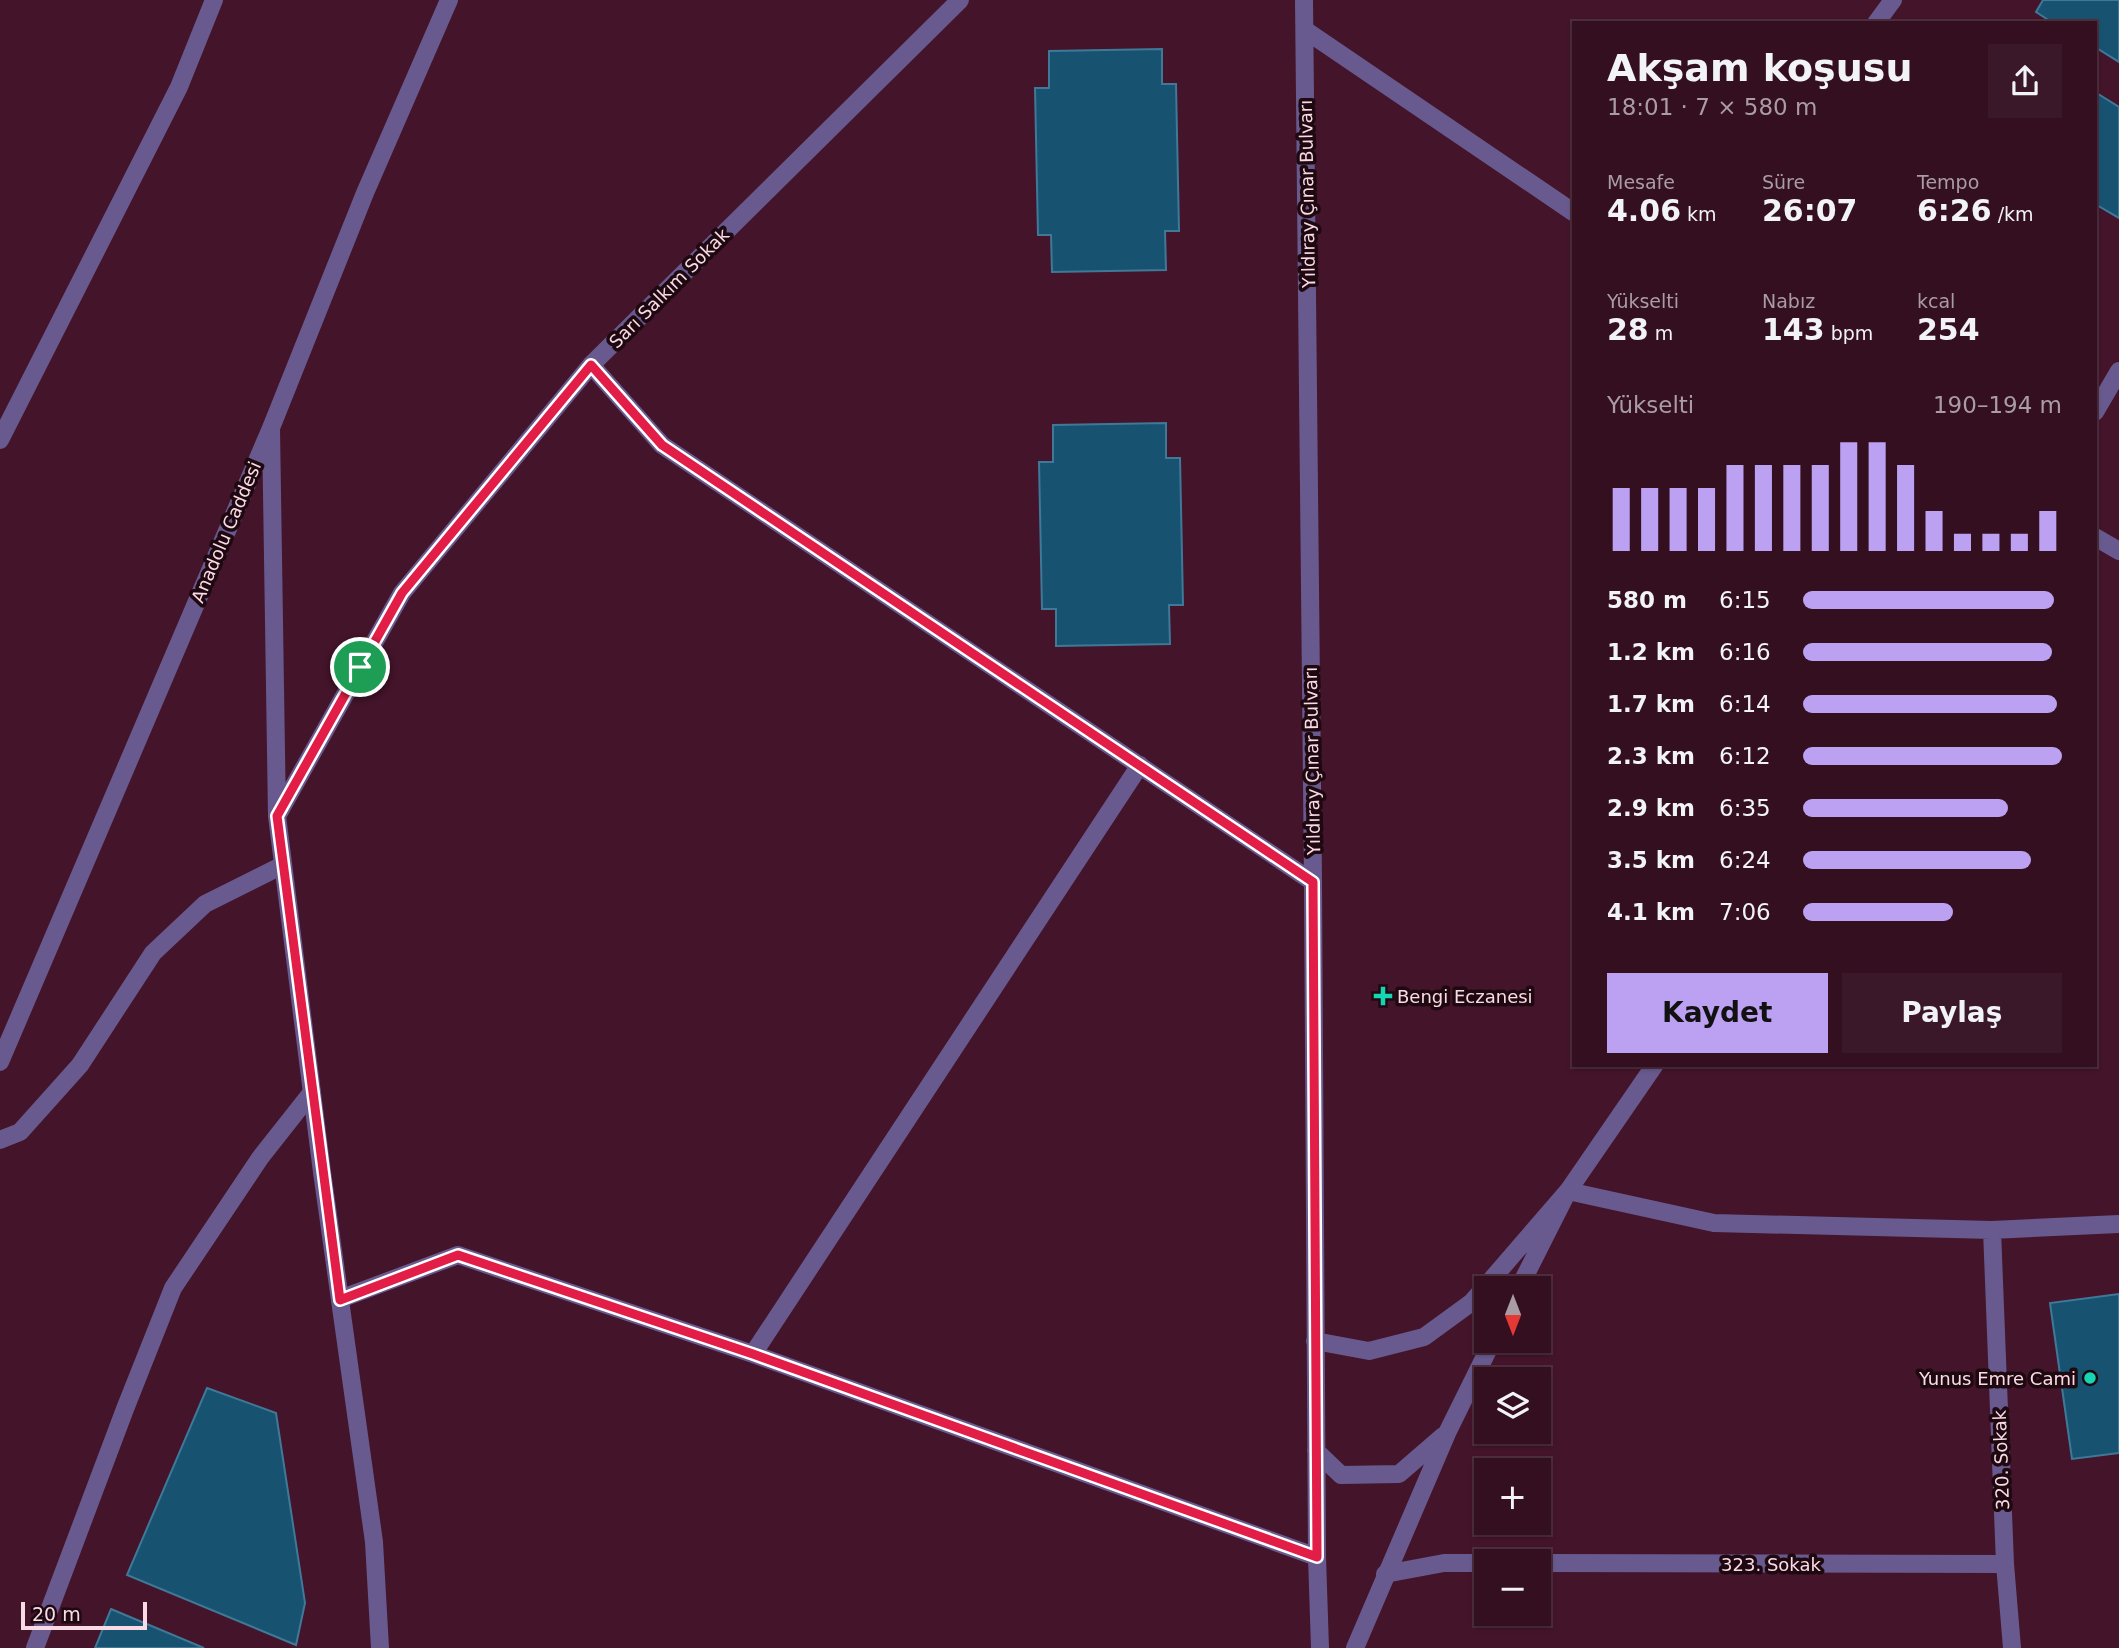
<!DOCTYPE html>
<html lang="tr">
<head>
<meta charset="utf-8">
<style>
	body { margin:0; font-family:"DejaVu Sans",sans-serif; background:#3b1829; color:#f1f3f6; height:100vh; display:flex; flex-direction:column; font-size:26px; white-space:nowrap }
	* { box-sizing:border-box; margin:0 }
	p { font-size:23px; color:#a99ca5 }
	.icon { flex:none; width:38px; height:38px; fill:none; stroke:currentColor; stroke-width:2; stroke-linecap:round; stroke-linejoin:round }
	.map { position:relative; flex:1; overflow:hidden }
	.details { position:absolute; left:1572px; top:21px; width:525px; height:1046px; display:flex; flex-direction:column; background:#330f20; border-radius:0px; box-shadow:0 2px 5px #0004,0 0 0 2px #4e2f3e }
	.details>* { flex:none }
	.needle { width:46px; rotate:180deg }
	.fabs { position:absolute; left:1474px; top:1276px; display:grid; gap:14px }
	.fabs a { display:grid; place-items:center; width:77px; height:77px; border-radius:0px; background:#330f20; box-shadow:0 2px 5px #0004,0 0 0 2px #4e2f3e; font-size:35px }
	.scale { position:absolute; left:21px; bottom:18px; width:126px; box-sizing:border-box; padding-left:7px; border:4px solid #fadae5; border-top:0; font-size:19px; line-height:24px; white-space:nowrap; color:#fadae5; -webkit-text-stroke:5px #1e0911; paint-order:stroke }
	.pin { position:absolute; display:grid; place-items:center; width:60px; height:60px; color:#fff; margin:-30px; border:4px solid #fff; border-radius:50%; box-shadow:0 2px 7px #0007 }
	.round { display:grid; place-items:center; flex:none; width:74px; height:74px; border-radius:0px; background:#3b1829 }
	.summary { display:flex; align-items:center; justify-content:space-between; height:119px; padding:0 35px }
	h1 { font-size:38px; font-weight:800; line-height:52px }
	.figures { display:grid; grid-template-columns:repeat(3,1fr); gap:10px; height:119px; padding:7px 35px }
	.figures div { display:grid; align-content:center }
	.figures b { font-size:30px; font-weight:800 }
	.figures small { font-size:19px; font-weight:400 }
	.figures p { font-size:19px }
	.chart { height:196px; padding:14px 35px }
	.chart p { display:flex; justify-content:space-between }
	.chart svg { width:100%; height:126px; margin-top:7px; stroke:#bca0f2; stroke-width:6 }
	.action { display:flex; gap:14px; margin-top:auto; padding:14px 35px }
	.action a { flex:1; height:80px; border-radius:0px; background:#bca0f2; color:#111; font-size:28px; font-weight:800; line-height:80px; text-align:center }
	.action a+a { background:#3b1829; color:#f1f3f6 }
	ul { padding:0 35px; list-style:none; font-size:23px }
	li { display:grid; grid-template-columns:112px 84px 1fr; align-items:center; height:52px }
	li i { height:18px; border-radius:9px; background:#bca0f2 }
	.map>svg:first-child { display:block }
	.building { fill:#175371; stroke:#407898; stroke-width:2 }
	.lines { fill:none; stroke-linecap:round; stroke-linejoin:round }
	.minor { stroke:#685a8e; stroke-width:18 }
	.tertiary { stroke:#685a8e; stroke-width:18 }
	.route-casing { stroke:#fff; stroke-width:14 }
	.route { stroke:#e11d48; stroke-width:9 }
	.poi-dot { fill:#16d5b3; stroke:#1e0911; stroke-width:2.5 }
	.labels { text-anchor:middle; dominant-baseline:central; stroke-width:7; stroke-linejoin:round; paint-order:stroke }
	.street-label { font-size:18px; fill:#fadae5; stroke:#1e0911 }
	.poi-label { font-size:18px; fill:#fadae5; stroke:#1e0911; text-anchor:start }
</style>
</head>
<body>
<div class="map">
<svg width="2119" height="1648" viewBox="0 0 2119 1648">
	<rect width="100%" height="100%" fill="#44142a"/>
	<!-- building -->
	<path class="building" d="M2043 0H2119V62L2095 47V23H2053L2036 12Z
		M1162 49V84H1176L1179 231H1165L1166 270 1052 272 1051 235H1038L1035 88H1049V51Z
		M2095 92 2119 107V218L2095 204Z
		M1166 423V458H1180L1183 605H1169L1170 644 1056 646V609H1042L1039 462H1053V425Z
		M2119 1294V1453L2072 1459 2050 1303Z
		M207 1388 276 1413 305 1603 296 1645 127 1575Z
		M111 1609 204 1648H95Z"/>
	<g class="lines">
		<!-- minor -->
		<path class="minor" d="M1876 23 1893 0
			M591 365 662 445 1313 882
			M0 440 179 87 214 0
			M0 1140 20 1132 80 1065 153 953 205 904 283 865
			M1568 1191 1714 1223 1992 1230 2119 1224
			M1992 1230 2005 1564 2012 1648
			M340 1299 458 1255 753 1354 1317 1557
			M753 1354 1140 765
			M1538 1563 2005 1564
			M1385 1574 1444 1563H1486
			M35 1648 125 1409 173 1288 260 1158 312 1092"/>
		<!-- tertiary -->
		<path class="tertiary" d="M1304 0 1313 882 1317 1557 1320 1648
			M1305 30 1573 212
			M2095 412 2119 371
			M271 428 277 816 322 1172 374 1542 380 1648
			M2095 537 2119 551
			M277 816 402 593 591 365 960 0
			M0 1062 271 428 365 193 449 0
			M1519 1288 1568 1191 1654 1066
			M1315 1341 1369 1351 1424 1337 1472 1302 1568 1191
			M1316 1451 1341 1475 1399 1474 1443 1436
			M1355 1648 1448 1431 1493 1340"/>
	</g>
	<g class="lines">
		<!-- route casing -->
		<g class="route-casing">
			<path id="route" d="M591 365 662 445 1313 882 1317 1557 753 1354 458 1255 340 1300 277 816 402 593Z"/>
		</g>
		<!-- route -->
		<use href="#route" class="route"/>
	</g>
	<!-- markers -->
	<g class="poi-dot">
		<path d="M1379.5 985.5h7v7h7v7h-7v7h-7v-7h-7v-7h7z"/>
		<circle cx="2090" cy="1378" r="7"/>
	</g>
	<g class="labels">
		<!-- street labels -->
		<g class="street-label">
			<text transform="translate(1307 194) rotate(-91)">Yıldıray Çınar Bulvarı</text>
			<text transform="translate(669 288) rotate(-45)">Sarı Salkım Sokak</text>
			<text transform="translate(226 532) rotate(-67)">Anadolu Caddesi</text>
			<text transform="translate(1312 761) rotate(-91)">Yıldıray Çınar Bulvarı</text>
			<text transform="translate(2001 1460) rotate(-92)">320. Sokak</text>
			<text x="1771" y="1564">323. Sokak</text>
		</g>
		<!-- poi labels -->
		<g class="poi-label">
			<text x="1397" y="996">Bengi Eczanesi</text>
			<text x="2076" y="1378" text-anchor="end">Yunus Emre Cami</text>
		</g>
	</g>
</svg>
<div class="fabs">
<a><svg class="needle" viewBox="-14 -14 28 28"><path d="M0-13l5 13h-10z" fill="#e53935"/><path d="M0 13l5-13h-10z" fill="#a99ca5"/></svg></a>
<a><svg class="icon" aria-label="layers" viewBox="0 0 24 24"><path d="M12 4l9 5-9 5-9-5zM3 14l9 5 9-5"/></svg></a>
<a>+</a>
<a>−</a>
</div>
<div class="scale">20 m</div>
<div class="pin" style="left:360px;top:667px;background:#1e9e55"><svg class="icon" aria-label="arrive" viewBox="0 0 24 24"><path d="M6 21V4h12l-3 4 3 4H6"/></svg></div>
<section class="details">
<div class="summary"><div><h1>Akşam koşusu</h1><p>18:01 · 7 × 580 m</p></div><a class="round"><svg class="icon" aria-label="share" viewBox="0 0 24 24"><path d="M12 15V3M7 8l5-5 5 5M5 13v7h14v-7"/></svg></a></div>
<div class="figures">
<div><p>Mesafe</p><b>4.06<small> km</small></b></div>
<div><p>Süre</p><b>26:07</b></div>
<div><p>Tempo</p><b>6:26<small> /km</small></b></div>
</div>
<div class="figures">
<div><p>Yükselti</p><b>28<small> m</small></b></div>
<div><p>Nabız</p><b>143<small> bpm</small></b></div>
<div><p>kcal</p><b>254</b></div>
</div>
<div class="chart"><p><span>Yükselti</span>190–194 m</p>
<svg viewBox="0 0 160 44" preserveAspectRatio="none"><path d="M5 44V22M15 44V22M25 44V22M35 44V22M45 44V14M55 44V14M65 44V14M75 44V14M85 44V6M95 44V6M105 44V14M115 44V30M125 44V38M135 44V38M145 44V38M155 44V30"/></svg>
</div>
<ul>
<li><b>580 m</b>6:15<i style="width:97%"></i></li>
<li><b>1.2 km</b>6:16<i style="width:96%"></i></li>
<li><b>1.7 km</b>6:14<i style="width:98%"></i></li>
<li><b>2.3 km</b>6:12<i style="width:100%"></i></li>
<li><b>2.9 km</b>6:35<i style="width:79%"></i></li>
<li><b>3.5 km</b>6:24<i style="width:88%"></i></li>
<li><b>4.1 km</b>7:06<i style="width:58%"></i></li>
</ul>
<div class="action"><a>Kaydet</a><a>Paylaş</a></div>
</section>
</div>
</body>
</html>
